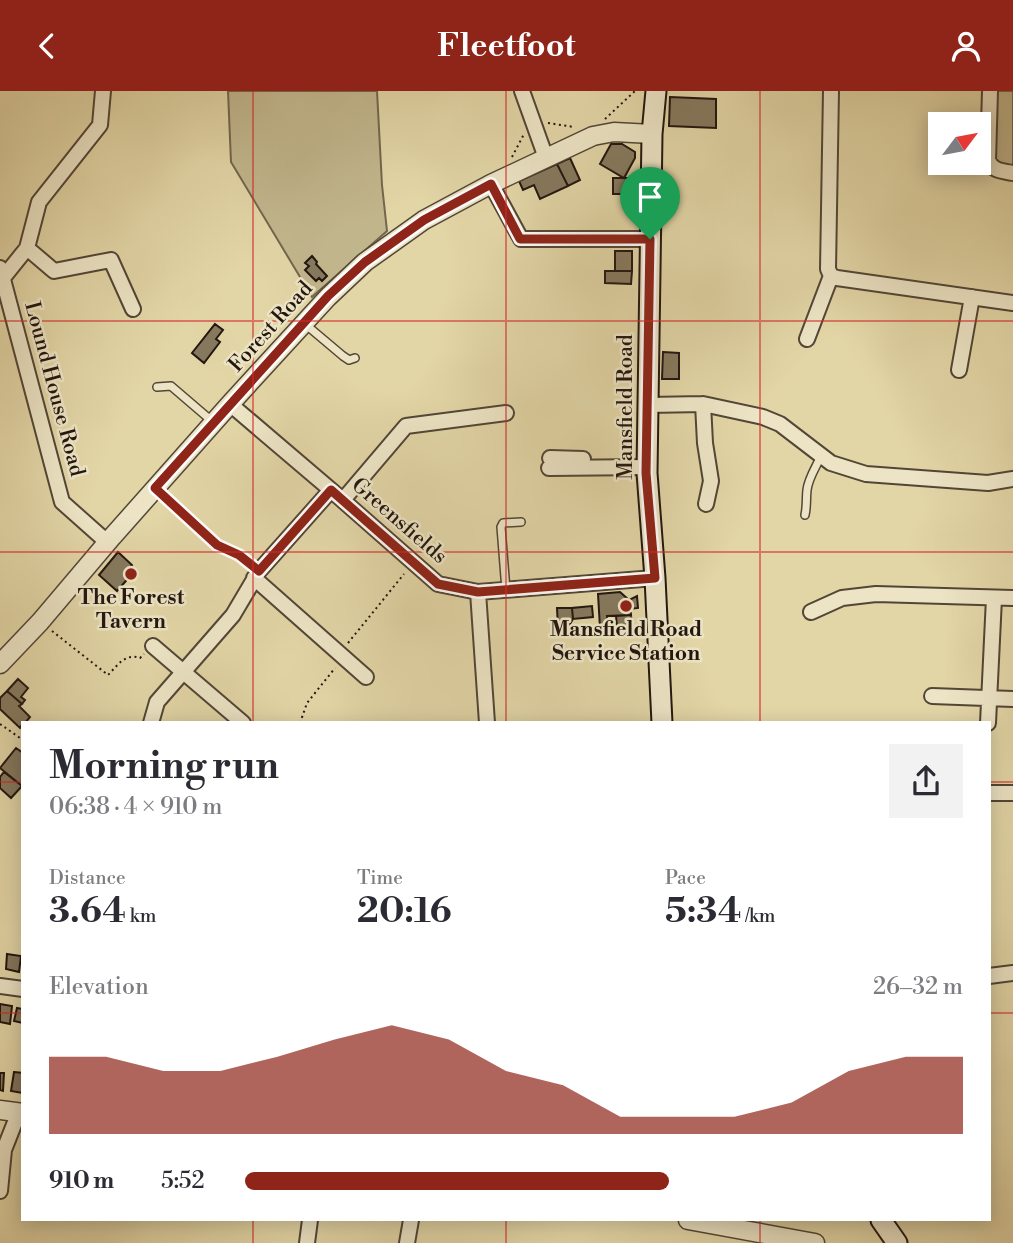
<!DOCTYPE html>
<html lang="en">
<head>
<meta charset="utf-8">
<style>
	body { margin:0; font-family:"Libre Bodoni",serif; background:#f2f2f3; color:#2b2b33; height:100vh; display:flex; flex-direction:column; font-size:26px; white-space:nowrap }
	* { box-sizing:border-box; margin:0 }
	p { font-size:23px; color:#7c7c81 }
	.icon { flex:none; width:38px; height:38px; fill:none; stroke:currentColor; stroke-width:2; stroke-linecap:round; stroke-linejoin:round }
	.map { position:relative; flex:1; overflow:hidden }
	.sheet { position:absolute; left:21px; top:630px; width:970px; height:500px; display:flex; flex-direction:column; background:#fff; border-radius:0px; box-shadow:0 4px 18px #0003 }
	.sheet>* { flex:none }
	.needle { width:46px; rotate:58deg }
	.buttons { position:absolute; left:928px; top:21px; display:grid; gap:14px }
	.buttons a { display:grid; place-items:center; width:63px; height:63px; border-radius:0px; background:#fff; box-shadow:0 4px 18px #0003; font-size:35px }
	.pin { position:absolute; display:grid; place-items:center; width:60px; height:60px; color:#fff; margin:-72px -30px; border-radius:50% 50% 50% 0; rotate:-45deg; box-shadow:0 0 7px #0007 }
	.pin .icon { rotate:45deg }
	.round { display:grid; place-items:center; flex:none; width:74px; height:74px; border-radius:0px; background:#f2f2f3 }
	.headline { display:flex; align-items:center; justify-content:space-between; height:119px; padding:0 28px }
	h1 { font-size:38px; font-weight:700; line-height:52px }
	.metrics { display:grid; grid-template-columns:repeat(3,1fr); gap:10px; height:119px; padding:7px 28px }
	.metrics div { display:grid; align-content:center }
	.metrics b { font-size:35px; font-weight:700 }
	.metrics small { font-size:19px; font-weight:400 }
	.metrics p { font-size:19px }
	.chart { height:196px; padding:14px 28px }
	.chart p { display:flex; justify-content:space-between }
	.chart svg { width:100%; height:126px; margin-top:7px; fill:#8f2418; opacity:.7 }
	ul { padding:0 28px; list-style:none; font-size:23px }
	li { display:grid; grid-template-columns:112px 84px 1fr; align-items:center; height:52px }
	li i { height:18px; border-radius:9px; background:#8f2418 }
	header { display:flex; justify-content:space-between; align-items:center; height:91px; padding:0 28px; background:#8f2418; color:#fff; font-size:32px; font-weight:700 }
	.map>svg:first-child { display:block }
	.green { fill:#c1b58c; stroke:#72664e; stroke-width:2 }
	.building { fill:#86795e; stroke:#221610; stroke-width:2 }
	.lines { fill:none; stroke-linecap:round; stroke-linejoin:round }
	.service-casing { stroke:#524636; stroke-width:10 }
	.minor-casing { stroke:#524636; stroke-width:18 }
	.tertiary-casing { stroke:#524636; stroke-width:21 }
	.secondary-casing { stroke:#221610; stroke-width:23 }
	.path { stroke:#221610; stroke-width:2; stroke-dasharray:2 3.5; stroke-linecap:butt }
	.service { stroke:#ece4c5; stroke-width:7 }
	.minor { stroke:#ece4c5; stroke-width:14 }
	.tertiary { stroke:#ece4c5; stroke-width:18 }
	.secondary { stroke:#ece4c5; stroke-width:19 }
	.route-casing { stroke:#fff; stroke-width:14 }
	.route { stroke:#8f2418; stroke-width:9 }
	.grid { fill:none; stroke:#d62828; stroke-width:2; stroke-opacity:0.55 }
	.poi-dot { fill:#8f2418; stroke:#ece4c5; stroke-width:2.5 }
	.labels { text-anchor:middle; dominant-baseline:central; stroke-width:5; stroke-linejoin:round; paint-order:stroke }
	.street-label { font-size:21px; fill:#221610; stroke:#ece4c5 }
	.poi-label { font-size:21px; font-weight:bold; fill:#221610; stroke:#ece4c5 }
</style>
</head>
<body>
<header><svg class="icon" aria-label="back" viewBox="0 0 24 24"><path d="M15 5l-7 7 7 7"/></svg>Fleetfoot<svg class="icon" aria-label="person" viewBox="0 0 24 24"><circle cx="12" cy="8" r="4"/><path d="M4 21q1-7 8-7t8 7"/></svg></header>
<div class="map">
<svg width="1013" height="1152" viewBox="0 0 1013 1152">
	<rect width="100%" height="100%" fill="#e2d5a6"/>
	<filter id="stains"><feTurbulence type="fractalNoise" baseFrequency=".00286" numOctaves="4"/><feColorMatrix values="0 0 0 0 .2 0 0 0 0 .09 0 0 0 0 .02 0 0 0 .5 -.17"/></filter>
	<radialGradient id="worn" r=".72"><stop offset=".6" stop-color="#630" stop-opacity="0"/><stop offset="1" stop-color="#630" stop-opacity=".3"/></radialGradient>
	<!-- green -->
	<path class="green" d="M228 0H377L382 94 387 140 312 206 231 71Z
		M996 0H1013V75L999 73 996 68Z"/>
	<!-- building -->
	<path class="building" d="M670 6 716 8V37L669 35Z
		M611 53H622L635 61V67L624 87 600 73Z
		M570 67 580 89 568 95 557 73Z
		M557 73 568 95 540 108 534 94 523 99 519 90Z
		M613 87H638L637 103H613Z
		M615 160H632V180H615Z
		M312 165 317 171 316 173 327 185 322 190 319 187 316 190 305 179 309 175 305 172Z
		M605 180H632L631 193 605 192Z
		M215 233 223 239 216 248 220 251 204 272 192 262Z
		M663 261 679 262V288H662Z
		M118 461 132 474 128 479 132 483 117 500 99 484Z
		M620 501 629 509 631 524 607 525 608 537H600L598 503Z
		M637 505 638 517 630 518 629 509Z
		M592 515 593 526 573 528 572 517Z
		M557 517H572L573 528 568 536 558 537Z
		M631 524 632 535 617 536 616 525Z
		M18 588 28 597 21 606 25 609 22 613 7 600Z
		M7 600 22 613 19 615 30 626 25 632H23L20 637 0 618V607Z
		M16 657 23 662 22 695 0 677Z
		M4 681 22 695 11 707 0 697V686Z
		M7 863 21 865 19 881 6 878Z
		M0 913 12 915 10 933 0 931Z
		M17 917 23 918V932L14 930Z
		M14 981 23 982V1002L11 1000Z
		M0 982H4L3 1000 0 999Z"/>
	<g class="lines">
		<!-- service casing -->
		<g class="service-casing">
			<path id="service" d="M305 233 343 265 349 269 355 267
				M157 296 171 295 213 331
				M805 424C807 415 806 408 807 399 808 388 816 376 821 365
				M506 499 501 436 503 432 521 431"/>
		</g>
		<!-- minor casing -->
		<g class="minor-casing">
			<path id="minor" d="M522 0 546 67
				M831 0 828 178 831 185 837 187 1013 212
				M990 0 988 69C992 80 1002 80 1013 82
				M491 93 521 148H650
				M27 157 54 180 111 169 133 218
				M0 177 62 411 107 451
				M3 187 27 157 39 111 100 34 103 0
				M807 248 831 185
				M959 279 972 206
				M230 313 331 399 438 493 478 501 655 487
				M703 313 705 352 711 390 706 413
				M648 314 703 313 763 326 780 333 831 372 866 383 988 392 1013 388
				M550 367 583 368
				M549 377 647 376
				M343 409 406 335 506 322
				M254 487 366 586
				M478 501 487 632
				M811 521 842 507 876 503 1013 507
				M153 555 243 632
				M932 605 1013 608
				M151 632 157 611 233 524 259 480 331 399
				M988 632 994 507
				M989 702H1013
				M989 885 1013 882
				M0 895 23 898
				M0 1100 4 1059 19 1021
				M307 1152 310 1129
				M407 1152 411 1129"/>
		</g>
		<!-- tertiary casing -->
		<g class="tertiary-casing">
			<path id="tertiary" d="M0 573 40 531 112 446 230 313 328 206 365 171 424 129 491 93 593 45 614 41 652 43
				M0 1019 23 1022
				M688 1129 815 1152"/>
		</g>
		<!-- secondary casing -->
		<g class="secondary-casing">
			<path id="secondary" d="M656 0 652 43 647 382 655 487 662 632
				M881 1129 897 1152"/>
		</g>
		<!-- path -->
		<path class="path" d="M605 28 635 0
			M548 32 574 36
			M512 66 524 43
			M166 407 217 454 239 464 249 472
			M52 540 108 584C118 574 125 562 140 567L144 563
			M348 552 404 483
			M300 632 307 612 335 577
			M0 633 23 649"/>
		<!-- service -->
		<use href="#service" class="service"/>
		<!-- minor -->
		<use href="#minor" class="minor"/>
		<!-- tertiary -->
		<use href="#tertiary" class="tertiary"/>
		<!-- secondary -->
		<use href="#secondary" class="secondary"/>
	</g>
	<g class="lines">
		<!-- route casing -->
		<g class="route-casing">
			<path id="route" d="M491 93 520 148H650L646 382 655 487 478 501 438 493 331 399 259 480 239 464 217 454 155 397 328 205 365 171 424 129Z"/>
		</g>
		<!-- route -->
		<use href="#route" class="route"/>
	</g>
	<!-- grid -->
	<path class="grid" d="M253 0V632M506 0V632M760 0V632M0 230H1013M0 461H1013M0 691H23M989 691H1013M0 922H23M989 922H1013M253 1129V1152M506 1129V1152M760 1129V1152"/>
	<!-- markers -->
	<g class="poi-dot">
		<circle cx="131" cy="483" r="7"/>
		<circle cx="626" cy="515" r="7"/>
	</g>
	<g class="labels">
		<!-- street labels -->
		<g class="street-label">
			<text transform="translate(271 236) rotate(-48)">Forest Road</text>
			<text transform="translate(54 298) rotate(75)">Lound House Road</text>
			<text transform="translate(626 316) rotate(-90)">Mansfield Road</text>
			<text transform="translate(399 430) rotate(41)">Greensfields</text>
		</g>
		<!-- poi labels -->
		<g class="poi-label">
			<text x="131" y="507">The Forest<tspan x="131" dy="24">Tavern</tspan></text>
			<text x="626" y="539">Mansfield Road<tspan x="626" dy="24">Service Station</tspan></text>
		</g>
	</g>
	<rect width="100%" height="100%" filter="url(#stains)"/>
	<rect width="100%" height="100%" fill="url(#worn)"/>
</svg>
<div class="buttons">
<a><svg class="needle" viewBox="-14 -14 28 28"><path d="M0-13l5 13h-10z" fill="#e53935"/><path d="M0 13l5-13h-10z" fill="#7c7c81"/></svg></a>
</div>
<div class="pin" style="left:650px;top:148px;background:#1e9e55"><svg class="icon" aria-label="arrive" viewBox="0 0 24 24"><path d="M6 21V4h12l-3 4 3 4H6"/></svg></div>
<section class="sheet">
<div class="headline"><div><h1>Morning run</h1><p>06:38 · 4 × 910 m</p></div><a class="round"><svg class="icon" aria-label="share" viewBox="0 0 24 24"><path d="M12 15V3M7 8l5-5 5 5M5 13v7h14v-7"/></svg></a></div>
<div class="metrics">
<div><p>Distance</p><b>3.64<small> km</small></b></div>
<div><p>Time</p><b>20:16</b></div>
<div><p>Pace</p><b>5:34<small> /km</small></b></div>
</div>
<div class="chart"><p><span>Elevation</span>26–32 m</p>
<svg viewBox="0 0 160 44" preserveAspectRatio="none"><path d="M0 44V17L10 17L20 22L30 22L40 17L50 11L60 6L70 11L80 22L90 27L100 38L110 38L120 38L130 33L140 22L150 17L160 17V44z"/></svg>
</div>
<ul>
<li><b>910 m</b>5:52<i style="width:59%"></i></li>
</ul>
</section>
</div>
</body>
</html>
